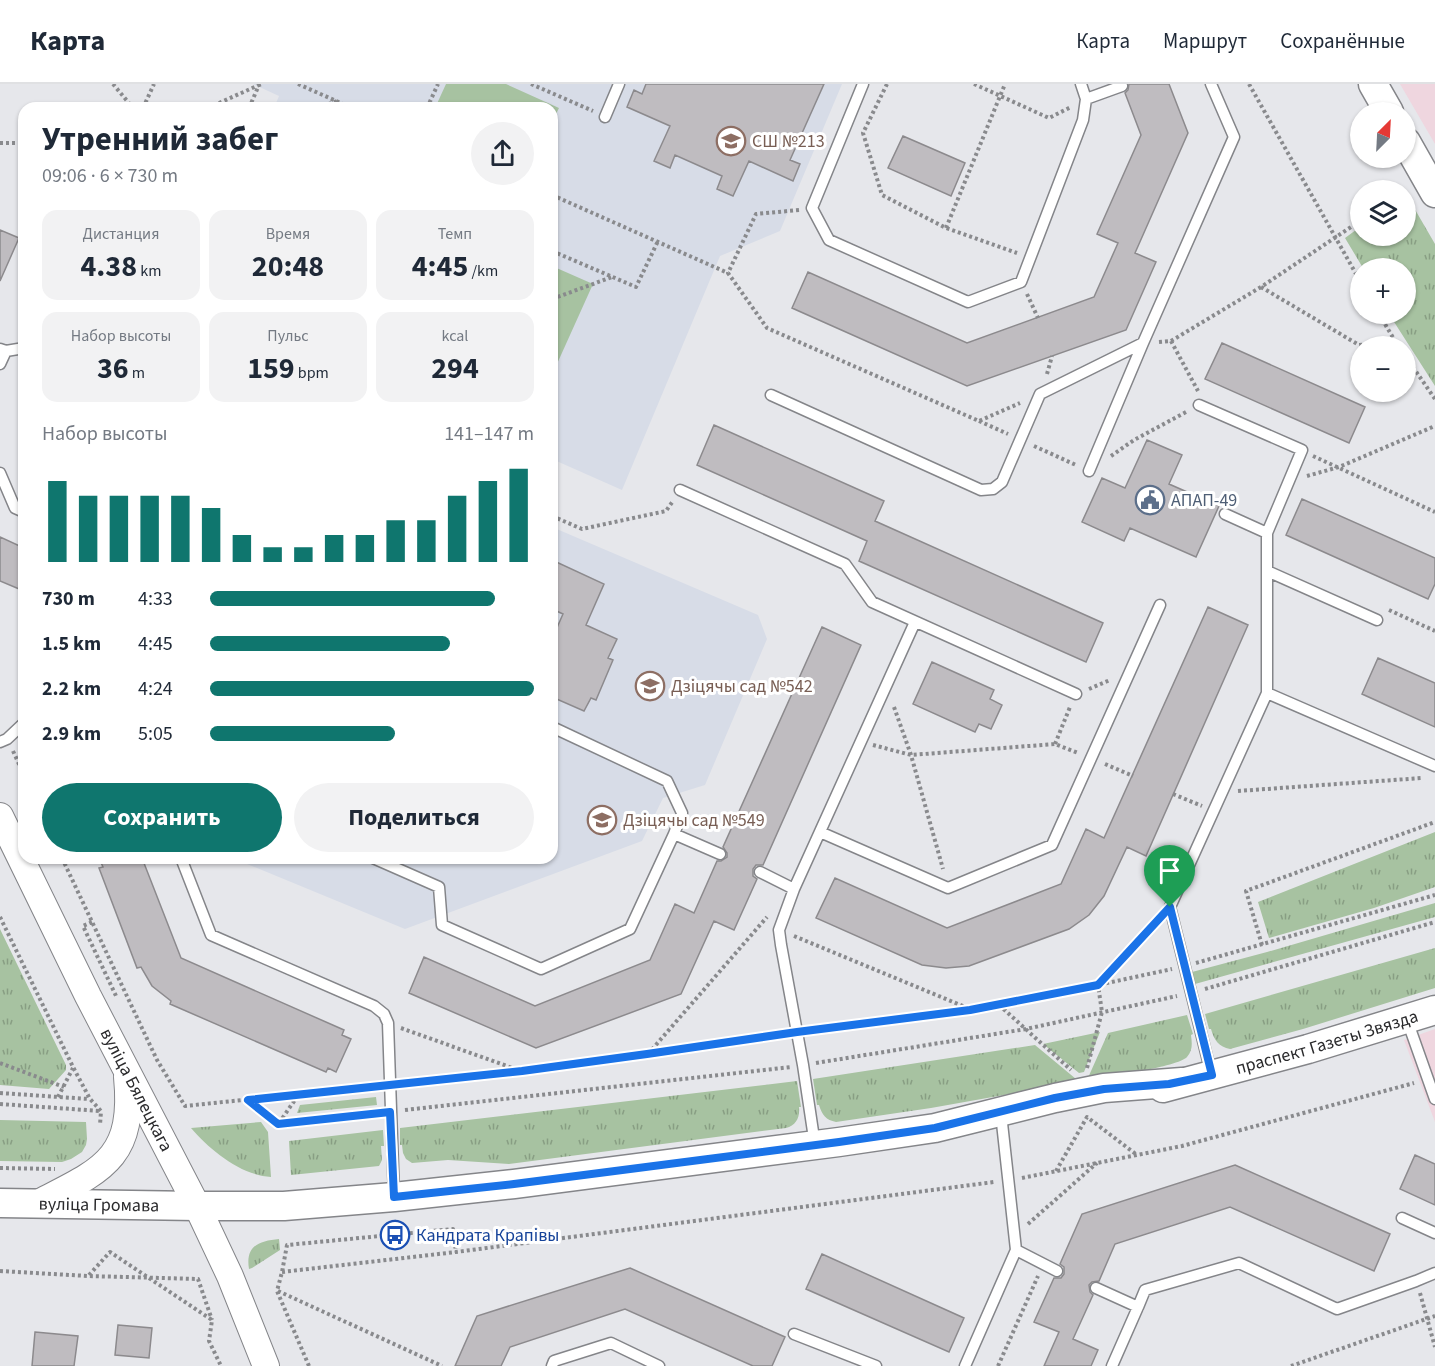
<!DOCTYPE html>
<html lang="ru">
<head>
<meta charset="utf-8">
<style>
	body { margin:0; font-family:"Source Sans 3",sans-serif; background:#f2f2f3; color:#1f2937; height:100vh; display:flex; flex-direction:column; font-size:22px; white-space:nowrap }
	* { box-sizing:border-box; margin:0 }
	p { font-size:20px; color:#747a83 }
	.icon { flex:none; width:33px; height:33px; fill:none; stroke:currentColor; stroke-width:2; stroke-linecap:round; stroke-linejoin:round }
	.map { position:relative; flex:1; overflow:hidden }
	.panel { position:absolute; left:18px; top:18px; width:540px; height:762px; display:flex; flex-direction:column; background:#fff; border-radius:18px; box-shadow:0 2px 4px #0004 }
	.panel>* { flex:none }
	.needle { width:39px; rotate:24deg }
	.buttons { position:absolute; left:1350px; top:18px; display:grid; gap:12px }
	.buttons a { display:grid; place-items:center; width:66px; height:66px; border-radius:50%; background:#fff; box-shadow:0 2px 4px #0004; font-size:30px }
	.pin { position:absolute; display:grid; place-items:center; width:51px; height:51px; color:#fff; margin:-62px -26px; border-radius:50% 50% 50% 0; rotate:-45deg; box-shadow:0 0 6px #0007 }
	.pin .icon { rotate:45deg }
	.round { display:grid; place-items:center; flex:none; width:63px; height:63px; border-radius:32px; background:#f2f2f3 }
	.summary { display:flex; align-items:center; justify-content:space-between; height:102px; padding:0 24px }
	h1 { font-size:33px; font-weight:700; line-height:45px }
	.stats { display:grid; grid-template-columns:repeat(3,1fr); gap:9px; height:102px; padding:6px 24px }
	.stats div { display:grid; align-content:center; border-radius:15px; background:#f2f2f3; text-align:center }
	.stats b { font-size:30px; font-weight:700 }
	.stats small { font-size:16px; font-weight:400 }
	.stats p { font-size:16px }
	.chart { height:168px; padding:12px 24px }
	.chart p { display:flex; justify-content:space-between }
	.chart svg { width:100%; height:108px; margin-top:6px; stroke:#0f766e; stroke-width:6 }
	.button { display:flex; gap:12px; margin-top:auto; padding:12px 24px }
	.button a { flex:1; height:69px; border-radius:36px; background:#0f766e; color:#fff; font-size:24px; font-weight:700; line-height:69px; text-align:center }
	.button a+a { background:#f2f2f3; color:#1f2937 }
	ul { padding:0 24px; list-style:none; font-size:20px }
	li { display:grid; grid-template-columns:96px 72px 1fr; align-items:center; height:45px }
	li i { height:15px; border-radius:8px; background:#0f766e }
	header { display:flex; align-items:center; gap:36px; box-sizing:border-box; height:84px; padding:0 30px; background:#fff; border-bottom:2px solid #e0e1e3 }
	header strong { font-size:28px }
	nav { display:flex; gap:33px; margin-inline-start:auto; font-size:21px }
	.map>svg:first-child { display:block }
	.commercial { fill:#efd6df }
	.built { fill:#d7dce7 }
	.grass { fill:url(#grass-tufts) }
	.pitch { fill:#a7c2a1 }
	.building { fill:#bfbcc0; stroke:#8c8a8d; stroke-width:1.5 }
	.lines { fill:none; stroke-linecap:round; stroke-linejoin:round }
	.service-casing { stroke:#848589; stroke-width:13 }
	.tertiary-casing { stroke:#848589; stroke-width:28 }
	.secondary-casing { stroke:#848589; stroke-width:31 }
	.path { stroke:#898a8d; stroke-width:4; stroke-dasharray:3 3; stroke-linecap:butt }
	.service { stroke:#fff; stroke-width:10 }
	.tertiary { stroke:#fff; stroke-width:26 }
	.secondary { stroke:#fff; stroke-width:28 }
	.route-casing { stroke:#fff; stroke-width:12 }
	.route { stroke:#1a73e8; stroke-width:8 }
	.labels { text-anchor:middle; dominant-baseline:central; stroke-width:6; stroke-linejoin:round; paint-order:stroke }
	.education-label { font-size:18px; fill:#785e54; stroke:#fff; text-anchor:start }
	.service-label { font-size:18px; fill:#4e5e75; stroke:#fff; text-anchor:start }
	.street-label { font-size:18px; fill:#2a2a2c; stroke:#fff }
	.transit-label { font-size:18px; fill:#164399; stroke:#fff; text-anchor:start }
</style>
</head>
<body>
<header>
<strong>Карта</strong>
<nav><a>Карта</a><a>Маршрут</a><a>Сохранённые</a></nav>
</header>
<div class="map">
<svg width="1435" height="1282" viewBox="0 0 1435 1282">
	<defs>
		<pattern id="grass-tufts" width="24" height="20" patternUnits="userSpaceOnUse" patternTransform="scale(1.5)"><rect width="24" height="20" fill="#a7c2a1"/><path d="M3 7l-1-3M5 7V3M7 7l1-3M15 17l-1-3M17 17v-4M19 17l1-3" fill="none" stroke="#889e83"/></pattern>
	</defs>
	<rect width="100%" height="100%" fill="#e6e7eb"/>
	<!-- commercial -->
	<path class="commercial" d="M1400 0H1435V61V60Z
		M1435 945V1038L1404 956Z"/>
	<!-- built -->
	<path class="built" d="M253 0H842L780 147 720 172 622 406 552 375V24H274L279 12Z
		M552 443 758 531 767 555 705 701 663 714 642 757 405 845 235 775V774H552Z"/>
	<!-- grass -->
	<path class="grass" d="M1406 110 1435 160V302L1389 230H1406V184H1363L1345 154 1360 143V152H1406Z
		M1435 748V803L1374 824 1269 854 1258 818Z
		M1435 819V833L1195 900 1192 888 1267 868Z
		M0 845 66 981V986L49 1005 0 1001Z
		M1435 864V904L1303 945 1230 965C1219 963 1214 956 1211 945H1209L1205 930Z
		M1187 931 1193 950 1191 951C1192 959 1193 966 1187 973 1178 983 1104 993 1087 996L1108 949Z
		M1100 948 1084 988 1079 989 1043 960Z
		M1035 961 1076 995V998L931 1024 836 1038C826 1036 822 1031 819 1021H817L813 995Z
		M797 997 801 1023H799C800 1034 796 1041 786 1044L509 1080 448 1076 412 1079 406 1075 403 1069 402 1061H400V1044Z
		M376 1013 377 1021 297 1029 300 1021Z
		M0 1036 86 1038 87 1055 86 1061 82 1068 71 1075 62 1078 0 1077Z
		M261 1038 268 1048 271 1093C240 1091 210 1066 191 1044Z
		M383 1046 384 1062H381L382 1076 379 1082 291 1091 289 1057Z
		M279 1155 280 1166 252 1184 249 1185C245 1161 260 1157 279 1155Z"/>
	<!-- pitch -->
	<path class="pitch" d="M446 0H506L559 24 552 38V24H435Z
		M552 182 593 200 552 291Z"/>
	<!-- building -->
	<path class="building" d="M646 0H824L790 76 800 80 793 97 749 77 733 112 717 105 722 92 675 71 670 84 654 77 670 42 627 23 634 6 642 10Z
		M1129 0H1169L1188 49 1135 169 1156 178 1126 246 967 302 792 224 808 188 967 259 1094 213 1118 159 1097 150 1141 51 1125 9 1128 6Z
		M903 52 965 79 951 112 888 84Z
		M0 146 19 154 0 197Z
		M1222 259 1365 323 1349 359 1205 295Z
		M714 341 884 417 875 437 1103 539 1086 578 859 477 867 457 697 381Z
		M1147 356 1182 371 1169 400 1219 422 1196 473 1130 444 1124 457 1082 438 1102 394 1125 404Z
		M1302 415 1435 474V500L1428 515 1286 451Z
		M0 453 24 464V507L0 497Z
		M552 476 604 500 586 541 617 555 608 574 613 576 596 616 591 614 584 627 552 613V555L563 530 552 525Z
		M1208 523 1248 541 1146 772 1127 763 1104 812 1089 831 1069 845 969 882 946 884 922 881 816 834 835 794 947 844 1061 800 1086 745 1104 754Z
		M822 543 861 561 763 781H756L753 785V792L757 795 734 846 714 837 681 910 536 964 409 909 424 873 535 922 650 876 675 820 694 829 717 777H721L727 773V769L723 763Z
		M1378 574 1435 599V643L1362 610Z
		M932 578 994 606 990 615 1002 621 991 645 979 640 975 648 913 620Z
		M99 774H142L181 874 344 946 342 951 351 955 336 988 328 984 326 988 170 920 171 917 152 902 141 883 137 884 99 784 103 783Z
		M1415 1071 1435 1080V1121L1400 1105Z
		M1235 1081 1390 1150 1374 1187 1230 1123 1115 1160 1099 1197 1092 1198 1089 1201 1090 1208 1093 1211 1073 1255 1098 1266 1091 1282H1044L1059 1248 1034 1238 1054 1194H1061L1064 1190V1183L1060 1180 1082 1130Z
		M822 1170 964 1234 949 1268 806 1205Z
		M630 1184 785 1253 772 1282H753L625 1225 510 1263 501 1282H455L477 1232Z
		M118 1241 152 1244 149 1274 115 1271Z
		M35 1248 78 1252 74 1282H32Z"/>
	<g class="lines">
		<!-- service casing -->
		<g class="service-casing">
			<path id="service" d="M863 0 812 124 829 156 968 218 1021 198 1083 36 1086 15 1081 0
				M1086 15 1122 2
				M605 33 619 0
				M0 265 6 267 0 280
				M6 267 24 264
				M771 311 981 406 993 405 1002 398 1040 310 1143 259
				M1199 321 1302 366 1267 449V609L1170 823 1211 989
				M1089 387 1143 259 1234 53 1211 0
				M0 389 15 424 24 428
				M680 406 845 480 872 518 1076 610
				M1225 430 1267 449
				M1267 487 1377 536
				M1267 609 1435 682
				M552 643 667 697 682 729 674 750 720 770
				M0 658 7 655 24 639
				M820 748 948 804 1052 761 1160 521
				M181 774 211 851 374 922 384 930 388 939 394 1112
				M373 774 439 803 442 841 541 885 630 845 674 750
				M760 788 794 805
				M1407 936 1435 1015
				M815 1061 803 981 781 861 779 846 794 805 915 538
				M1402 1134 1435 1149
				M1016 1166 1057 1187
				M1096 1204 1138 1223 1145 1206 1239 1179 1337 1225 1416 1197 1435 1189
				M794 1250 876 1282
				M552 1282 554 1277 611 1259 659 1282
				M965 1282 1016 1166 1001 1030
				M1112 1282 1138 1223"/>
		</g>
		<!-- tertiary casing -->
		<g class="tertiary-casing">
			<g id="tertiary">
				<path id="s1" d="M0 732 88 912 197 1122 230 1192 266 1282"/>
				<path d="M38 1119C102 1086 135 1075 127 993"/>
			</g>
		</g>
		<!-- secondary casing -->
		<g class="secondary-casing">
			<g id="secondary">
				<path d="M1373 0 1389 28"/>
				<path d="M1406 58 1435 109"/>
				<path id="s2" d="M1163 1004 1308 965 1435 926"/>
				<path id="s3" d="M0 1119 197 1122H284L394 1113 514 1100 839 1058 935 1044 1055 1014 1104 1004 1182 998"/>
			</g>
		</g>
		<!-- path -->
		<path class="path" d="M113 0 133 24
			M298 0 352 24
			M531 0 593 27
			M887 0 863 49 882 111 946 144 1017 169
			M974 0 1049 34 1071 23
			M1249 0 1360 197
			M143 24 154 0
			M208 24 259 1
			M249 24 259 1 262 0
			M317 24 337 17 334 24
			M427 24 438 0
			M0 59H24
			M552 111 728 189
			M799 126 756 130 728 189 767 244 979 337 1020 319
			M946 144 1005 0
			M552 167 636 203 658 157
			M1261 203 1359 261 1395 258
			M1027 210 1038 234
			M552 215 612 193
			M1379 230 1398 262
			M1171 257 1198 307
			M1159 258 1171 257 1261 203 1360 137
			M1406 273 1435 315
			M1047 290 1052 272
			M979 337 1008 350
			M1034 362 1076 381
			M1111 372 1134 356 1188 327
			M1313 372 1435 428
			M1307 392 1339 383 1435 342
			M552 432 582 445 666 427 673 417
			M1389 526 1435 547
			M1089 605 1110 596
			M894 623 911 671 943 785
			M1055 660 1070 623
			M873 661 911 671 1055 660 1078 669
			M13 667 24 691
			M1105 680 1133 692
			M1238 707 1422 694
			M1173 710 1202 722
			M62 774 157 976 185 1022 377 1002
			M0 833 73 983 90 1015 101 1027 100 1041
			M92 838 83 842 117 914
			M794 852 970 925
			M1262 861 1246 807 1435 738
			M1196 879 1435 811
			M1205 905 1435 838
			M999 921 1071 986
			M401 944 518 986
			M810 947 970 926 1098 901 1172 885
			M648 970 767 833
			M0 979 64 1003
			M816 979 1026 945 1177 912
			M1087 984 1102 928 1098 901 1159 835
			M405 999 522 987 784 950
			M0 1009 89 1015
			M58 1013 73 984
			M249 1016 278 1040 376 1029
			M0 1020 100 1027
			M405 1026 791 983
			M279 1039 299 1010
			M0 1084 55 1085
			M1056 1087 1087 1033 1137 1071
			M1022 1094 1182 1062 1414 999
			M394 1136 395 1151
			M1028 1140 1097 1079
			M0 1187 88 1192 198 1195 212 1236
			M282 1188 456 1168 994 1098
			M89 1191 110 1168 212 1236 209 1257 221 1282
			M278 1207 442 1282
			M1420 1209 1435 1263
			M309 1282 277 1207 282 1188 287 1161 453 1145 456 1168
			M998 1282 1038 1192
			M1291 1282 1435 1232"/>
		<!-- service -->
		<use href="#service" class="service"/>
		<!-- tertiary -->
		<use href="#tertiary" class="tertiary"/>
		<!-- secondary -->
		<use href="#secondary" class="secondary"/>
	</g>
	<g class="lines">
		<!-- route casing -->
		<g class="route-casing">
			<path id="route" d="M1170 823 1212 991 1169 1000 1104 1005 1055 1014 935 1044 839 1058 514 1100 394 1113 390 1028 278 1040 248 1016 522 987 647 970 797 948 970 926 1098 901Z"/>
		</g>
		<!-- route -->
		<use href="#route" class="route"/>
	</g>
	<!-- icons -->
	<defs>
		<g id="school-ring" transform="scale(1.5)"><circle r="9.5" fill="#fff" stroke="#8d6e63" stroke-width="1.5"/><path d="M0-5L7-2L0 1L-7-2ZM-4 1L0 2.5L4 1V4Q0 6-4 4Z" fill="#8d6e63"/></g>
		<g id="civic-ring" transform="scale(1.5)"><circle r="9.5" fill="#fff" stroke="#5c6f8a" stroke-width="1.5"/><path d="M-.6-6.5H3V-4.5H.6V-3L4-1V1h2V6H-6V1h2V-1L-.6-3ZM-1.2 2.5V6h2.4V2.5Z" fill="#5c6f8a"/></g>
		<g id="bus-ring" transform="scale(1.5)"><circle r="9.5" fill="#fff" stroke="#1a4fb4" stroke-width="1.5"/><path d="M-5-6H5V4H4V6H2V4H-2V6H-4V4H-5ZM-3.5-4V0h7V-4ZM-3.5 1.2v1.5H-2V1.2ZM2 1.2v1.5H3.5V1.2Z" fill="#1a4fb4"/></g>
	</defs>
	<g fill-rule="evenodd">
		<use href="#school-ring" x="731" y="57"/>
		<use href="#civic-ring" x="1150" y="416"/>
		<use href="#school-ring" x="650" y="602"/>
		<use href="#school-ring" x="602" y="736"/>
		<use href="#bus-ring" x="395" y="1151"/>
	</g>
	<g class="labels">
		<!-- education labels -->
		<g class="education-label">
			<text x="752" y="57">СШ №213</text>
			<text x="671" y="602">Дзіцячы сад №542</text>
			<text x="623" y="736">Дзіцячы сад №549</text>
		</g>
		<!-- service labels -->
		<g class="service-label">
			<text x="1171" y="416">АПАП-49</text>
		</g>
		<!-- street labels -->
		<g class="street-label">
			<text stroke="none"><textPath href="#s2" startOffset="170">праспект Газеты Звязда</textPath></text>
			<text stroke="none"><textPath href="#s1" startOffset="306">вуліца Бялецкага</textPath></text>
			<text stroke="none"><textPath href="#s3" startOffset="99">вуліца Громава</textPath></text>
		</g>
		<!-- transit labels -->
		<g class="transit-label">
			<text x="416" y="1151">Кандрата Крапівы</text>
		</g>
	</g>
</svg>
<div class="buttons">
<a><svg class="needle" viewBox="-14 -14 28 28"><path d="M0-13l5 13h-10z" fill="#e53935"/><path d="M0 13l5-13h-10z" fill="#747a83"/></svg></a>
<a><svg class="icon" aria-label="layers" viewBox="0 0 24 24"><path d="M12 4l9 5-9 5-9-5zM3 14l9 5 9-5"/></svg></a>
<a>+</a>
<a>−</a>
</div>
<div class="pin" style="left:1170px;top:823px;background:#1e9e55"><svg class="icon" aria-label="arrive" viewBox="0 0 24 24"><path d="M6 21V4h12l-3 4 3 4H6"/></svg></div>
<section class="panel">
<div class="summary"><div><h1>Утренний забег</h1><p>09:06 · 6 × 730 m</p></div><a class="round"><svg class="icon" aria-label="share" viewBox="0 0 24 24"><path d="M12 15V3M7 8l5-5 5 5M5 13v7h14v-7"/></svg></a></div>
<div class="stats">
<div><p>Дистанция</p><b>4.38<small> km</small></b></div>
<div><p>Время</p><b>20:48</b></div>
<div><p>Темп</p><b>4:45<small> /km</small></b></div>
</div>
<div class="stats">
<div><p>Набор высоты</p><b>36<small> m</small></b></div>
<div><p>Пульс</p><b>159<small> bpm</small></b></div>
<div><p>kcal</p><b>294</b></div>
</div>
<div class="chart"><p><span>Набор высоты</span>141–147 m</p>
<svg viewBox="0 0 160 44" preserveAspectRatio="none"><path d="M5 44V11M15 44V17M25 44V17M35 44V17M45 44V17M55 44V22M65 44V33M75 44V38M85 44V38M95 44V33M105 44V33M115 44V27M125 44V27M135 44V17M145 44V11M155 44V6"/></svg>
</div>
<ul>
<li><b>730 m</b>4:33<i style="width:88%"></i></li>
<li><b>1.5 km</b>4:45<i style="width:74%"></i></li>
<li><b>2.2 km</b>4:24<i style="width:100%"></i></li>
<li><b>2.9 km</b>5:05<i style="width:57%"></i></li>
</ul>
<div class="button"><a>Сохранить</a><a>Поделиться</a></div>
</section>
</div>
</body>
</html>
